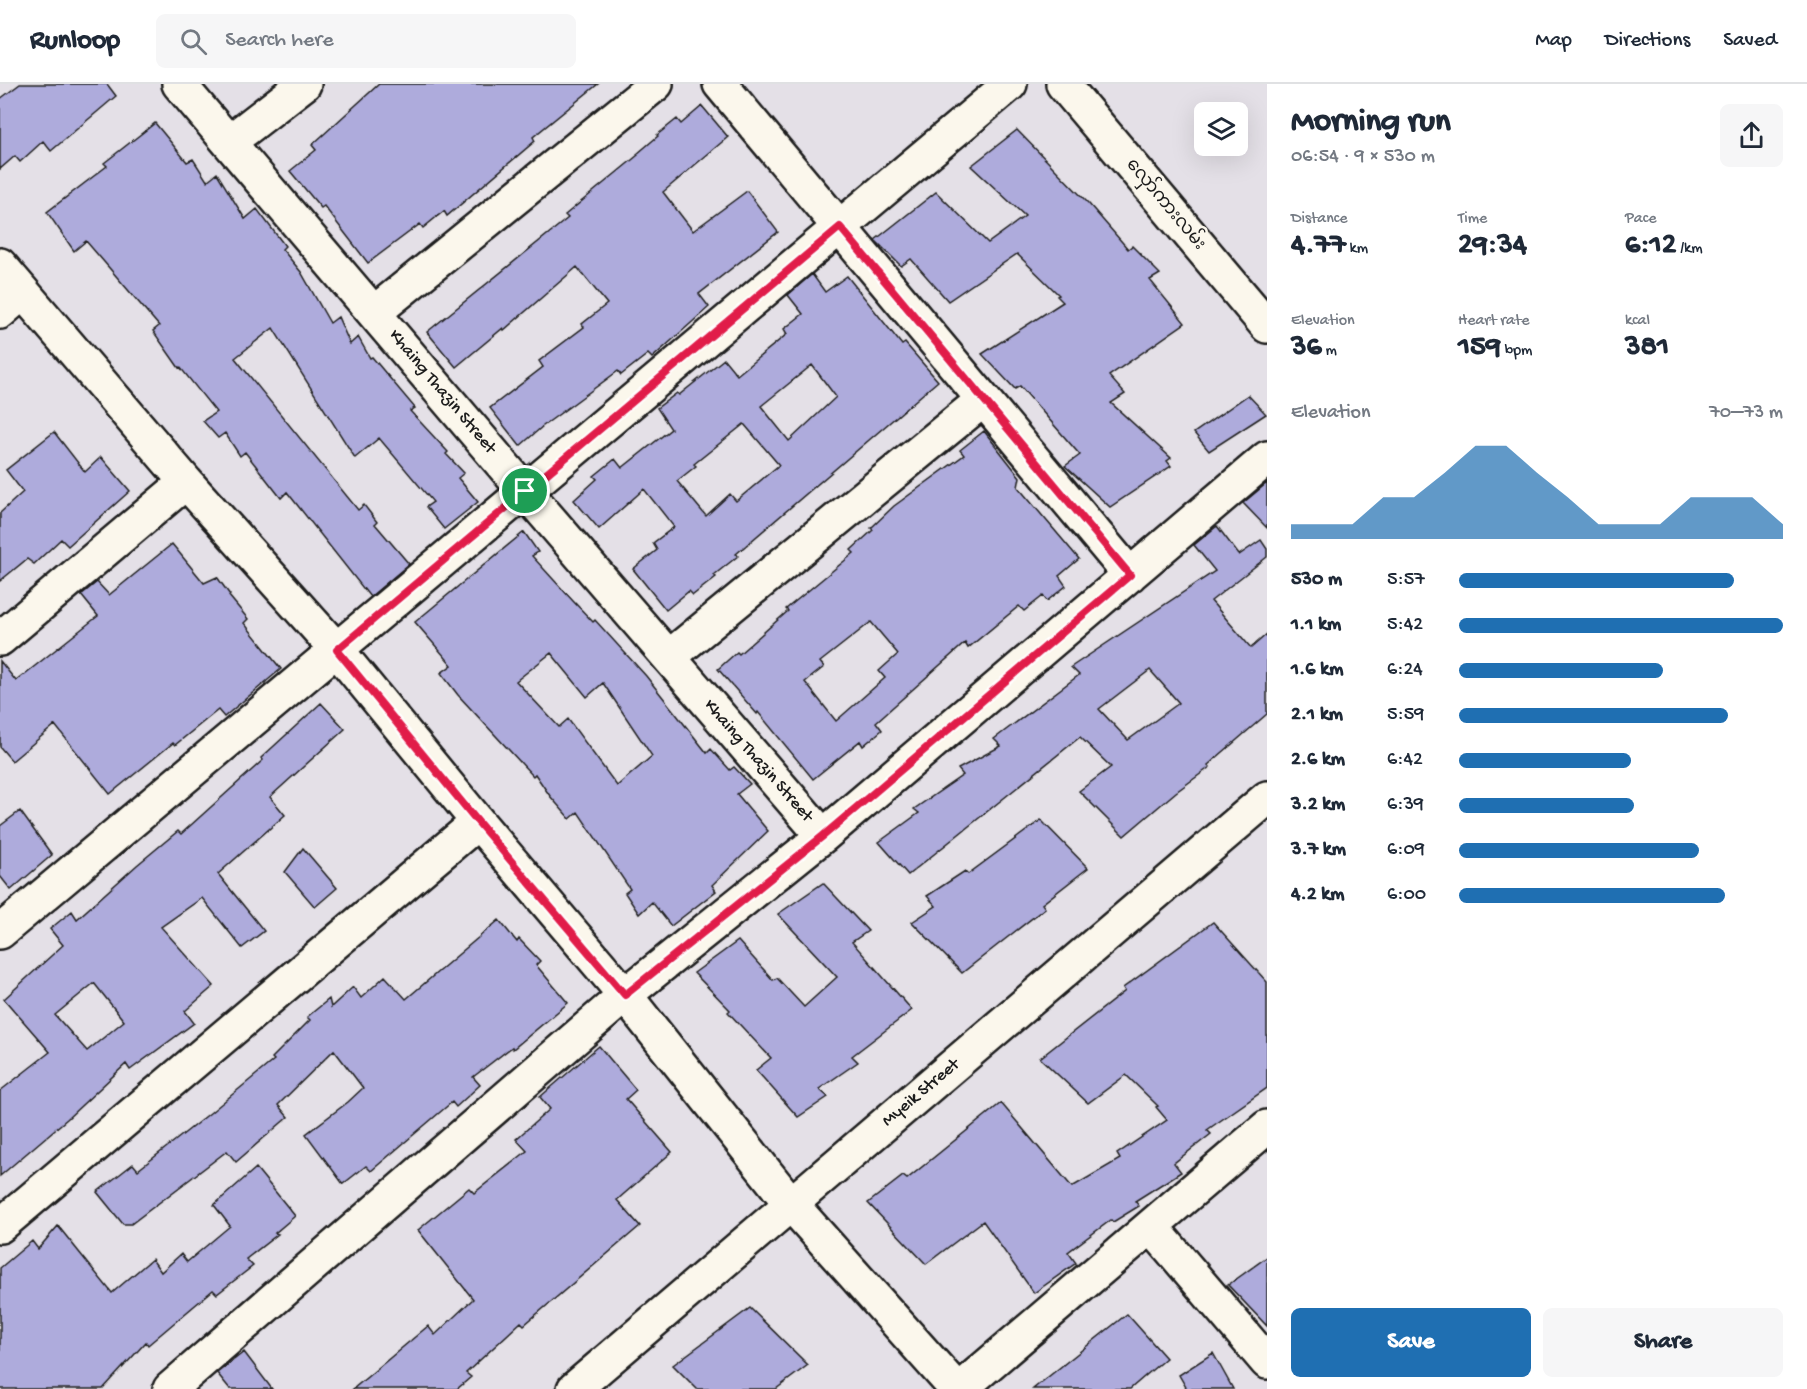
<!DOCTYPE html>
<html lang="en">
<head>
<meta charset="utf-8">
<style>
	body { margin:0; font-family:"Gochi Hand","Noto Sans Myanmar",sans-serif; background:#f6f6f7; color:#1f2937; height:100vh; display:flex; flex-direction:column; font-size:22px; white-space:nowrap }
	* { box-sizing:border-box; margin:0 }
	p { font-size:20px; color:#747a83 }
	.icon { flex:none; width:33px; height:33px; fill:none; stroke:currentColor; stroke-width:2; stroke-linecap:round; stroke-linejoin:round }
	.map { position:relative; flex:1; overflow:hidden }
	.side { display:flex; flex-direction:column; background:#fff; width:540px }
	.side>* { flex:none }
	.buttons { position:absolute; left:1194px; top:18px; display:grid; gap:12px }
	.buttons a { display:grid; place-items:center; width:54px; height:54px; border-radius:9px; background:#fff; box-shadow:0 6px 24px #0002; font-size:30px }
	.pin { position:absolute; display:grid; place-items:center; width:51px; height:51px; color:#fff; margin:-26px; border:3px solid #fff; border-radius:50%; box-shadow:0 2px 6px #0007 }
	.round { display:grid; place-items:center; flex:none; width:63px; height:63px; border-radius:9px; background:#f6f6f7 }
	.overview { display:flex; align-items:center; justify-content:space-between; height:102px; padding:0 24px }
	h1 { font-size:33px; font-weight:700; line-height:45px }
	.metrics { display:grid; grid-template-columns:repeat(3,1fr); gap:9px; height:102px; padding:6px 24px }
	.metrics div { display:grid; align-content:center }
	.metrics b { font-size:30px; font-weight:700 }
	.metrics small { font-size:16px; font-weight:400 }
	.metrics p { font-size:16px }
	.chart { height:168px; padding:12px 24px }
	.chart p { display:flex; justify-content:space-between }
	.chart svg { width:100%; height:108px; margin-top:6px; fill:#1f6fb2; opacity:.7 }
	.cta { display:flex; gap:12px; margin-top:auto; padding:12px 24px }
	.cta a { flex:1; height:69px; border-radius:9px; background:#1f6fb2; color:#fff; font-size:24px; font-weight:700; line-height:69px; text-align:center }
	.cta a+a { background:#f6f6f7; color:#1f2937 }
	ul { padding:0 24px; list-style:none; font-size:20px }
	li { display:grid; grid-template-columns:96px 72px 1fr; align-items:center; height:45px }
	li i { height:15px; border-radius:8px; background:#1f6fb2 }
	header { display:flex; align-items:center; gap:36px; box-sizing:border-box; height:84px; padding:0 30px; background:#fff; border-bottom:2px solid #e0e1e3 }
	header strong { font-size:28px }
	nav { display:flex; gap:33px; margin-inline-start:auto; font-size:21px }
	.search { width:420px; height:54px; background:#f6f6f7; display:flex; align-items:center; gap:15px; box-sizing:border-box; padding:0 21px; border-radius:9px; color:#747a83; font-size:22px }
	main { display:flex; flex:1; min-height:0 }
	.map>svg:first-child { display:block }
	.building { fill:#aeabdc; stroke:#1c1c1c; stroke-width:1.5; fill-rule:evenodd }
	.lines { fill:none; stroke-linecap:round; stroke-linejoin:round }
	.minor-casing { stroke:#1c1c1c; stroke-width:38 }
	.tertiary-casing { stroke:#1c1c1c; stroke-width:38 }
	.secondary-casing { stroke:#1c1c1c; stroke-width:38 }
	.minor { stroke:#fbf7ec; stroke-width:33 }
	.tertiary { stroke:#fbf7ec; stroke-width:33 }
	.secondary { stroke:#fbf7ec; stroke-width:33 }
	.route-casing { stroke:#fff; stroke-width:12 }
	.route { stroke:#e11d48; stroke-width:8 }
	.labels { text-anchor:middle; dominant-baseline:central; stroke-width:5; stroke-linejoin:round; paint-order:stroke }
	.street-label { font-size:18px; fill:#1c1c1c; stroke:#fbf7ec }
</style>
</head>
<body>
<header>
<strong>Runloop</strong>
<div class="search"><svg class="icon" aria-label="search" viewBox="0 0 24 24"><circle cx="10" cy="10" r="6"/><path d="M15 15l6 6"/></svg>Search here</div>
<nav><a>Map</a><a>Directions</a><a>Saved</a></nav>
</header>
<main>
<div class="map">
<svg width="1267" height="1305" viewBox="0 0 1267 1305">
	<rect width="100%" height="100%" fill="#e4e0e7"/>
	<filter id="ink" filterUnits="userSpaceOnUse"><feTurbulence type="fractalNoise" baseFrequency=".0167" numOctaves="2"/><feDisplacementMap in="SourceGraphic" scale="12" xChannelSelector="R" yChannelSelector="G"/><feConvolveMatrix kernelMatrix="1 2 1 2 8 2 1 2 1" color-interpolation-filters="sRGB"/></filter>
	<g filter="url(#ink)">
		<!-- building -->
		<path class="building" d="M20 0H107L116 12 51 67 43 57 20 78 15 72 0 85V15Z
			M379 0H598L533 53 535 57 447 132 444 127 423 144 420 140 368 179 324 122 321 124 290 87 316 66 312 61Z
			M702 22 728 53 663 108 693 147 747 107 778 148 699 210 709 223 652 274 648 270 621 291 618 287 543 342 520 362 490 324 543 283 539 277 584 243 582 240 607 220 577 183 504 246 503 244 456 283 427 248 568 134 565 131 638 71 637 70 658 52 657 51 677 35 681 40Z
			M155 39 187 78 193 75 207 97 217 89 245 135 257 125 285 162 282 165 301 188 330 239 338 233 350 260 358 253 370 274 372 273 415 324 410 327 448 368 446 370 464 389 458 394 478 418 444 445 426 423 433 418 379 354 355 374 273 244 235 274 358 426 364 421 377 438 375 440 409 480 370 513 287 408 281 414 245 368 240 372 225 349 218 354 203 337 216 328 180 283 179 284 153 247 159 242 86 157 74 167 47 128 107 82 104 79Z
			M1017 46 1089 120 1128 165 1132 162 1160 190 1150 196 1185 239 1109 292 1125 310 1111 319 1171 374 1167 377 1171 382 1110 423 1065 382 1080 371 1020 302 1015 305 982 270 1063 218 1057 212 1059 211 1017 170 948 217 911 175 901 182 875 156 936 108 988 159 1025 132 971 82Z
			M812 190 825 208 847 192 902 261 905 259 938 297 736 470 738 472 714 491 716 493 693 511 689 507 666 526 633 485 657 466 653 459 674 443 644 405 599 445 574 416 597 395 594 392 615 375 622 384 671 345 657 324 677 309 679 311 724 275 737 291 787 250 784 245 803 230 788 211ZM812 281 836 313 789 357 761 322ZM744 340 779 381 736 417 730 410 706 432 677 397 696 382 694 380Z
			M1248 311 1266 330 1209 367 1194 349Z
			M984 347 1020 393 1018 403 1079 475 1059 492 1066 502 1047 517 1043 512 1024 527 1019 522 968 564 965 559 876 638 882 646 863 662 860 657 813 695 758 628 757 630 718 585 737 568 739 570 788 527 786 525 854 469 851 466 873 446 871 444 894 422 964 371 960 366ZM871 538 898 570 879 587 885 594 836 637 805 598 824 583 820 578Z
			M54 348 85 388 101 373 130 407 68 462 61 455 34 480 27 475 0 497V429L23 408 6 386Z
			M1267 399V444L1243 419Z
			M1217 442 1239 471 1261 456 1267 465V473L1211 517 1251 564 1267 550V630L1208 681 1210 683 1176 708 1124 752 1079 707 1111 683 1080 653 908 791 879 758 919 729 914 725 963 691 958 685 1001 662 994 655 1079 591 1071 583 1215 487 1194 461ZM1150 586 1179 619 1128 656 1099 625Z
			M524 448 538 468 532 472 573 517 593 538 595 536 646 592 707 669 711 665 730 686 734 683 750 700 737 710 768 747 712 801 716 807 671 842 652 818 639 830 625 809 630 805 578 728 570 735 550 712 535 690 533 692 458 611 441 589 452 581 415 538ZM551 569 587 613 603 599 652 672 617 702 568 635 559 643 516 597Z
			M172 460 204 499 217 493 230 511 229 512 248 535 244 539 281 585 224 633 218 626 175 661 173 659 110 710 55 641 12 677 0 663V577L16 597 98 532 81 511 97 498 109 511Z
			M321 619 345 645 270 713 285 731 218 790 264 847 242 864 202 814 161 843 214 902 185 927 194 939 130 986 126 980 67 1035 0 1092V1007L50 968 4 915 63 861 50 845 72 827 77 835 137 781 178 747 181 750 263 676 261 674ZM94 899 124 937 87 967 55 931Z
			M20 727 52 771 11 806 0 792V742Z
			M1041 736 1088 784 1042 820 1045 824 962 889 912 838 936 822 927 812 965 787 968 790Z
			M303 764 337 804 315 823 285 788Z
			M823 799 868 847 852 858 912 926 852 972 858 978 819 1005 828 1013 798 1033 756 986 771 974 728 928 730 926 694 889 738 857 773 896 777 894 804 923 837 893 778 830Z
			M499 836 517 858 519 855 540 877 536 881 568 919 513 965 512 963 473 993 480 1001 456 1023 452 1018 371 1087 366 1082 343 1100 306 1050 348 1018 363 1004 334 966 278 1021 288 1033 236 1078 227 1067 131 1140H123L97 1108 133 1080 138 1086 210 1029 274 976 272 974 310 936 307 933 329 915 331 923 353 903 361 914 385 892 406 915Z
			M1213 838 1267 898V1004L1207 1046 1211 1050 1174 1079 1181 1088 1135 1117 1139 1122 1113 1138 1111 1136 1068 1168 1076 1179 1034 1209 983 1137 926 1180 868 1119 903 1092 907 1095 1001 1019 1072 1103 1120 1075 1117 1070 1167 1036 1156 1023 1158 1022 1126 991 1088 1019 1040 974 1125 907 1123 904Z
			M599 962 636 1006 626 1015 672 1068 617 1116 640 1142 524 1241 521 1238 466 1289 471 1293 457 1305H353L428 1242 435 1251 473 1215 418 1146 469 1104 474 1109 527 1067 516 1055 550 1025 540 1013Z
			M256 1084 295 1132 275 1149 278 1150 246 1175 253 1182 217 1210 213 1206 148 1261 146 1258 103 1305H0V1184L32 1157 38 1165 58 1142 112 1209 152 1175 161 1188 181 1170 187 1178 230 1142 214 1121Z
			M1267 1173V1242L1228 1201Z
			M750 1224 808 1281 776 1305H697L673 1281Z
			M1127 1230 1166 1274 1130 1305H1033Z
			M244 1268 272 1305H230L217 1289Z
			M1213 1269 1233 1305H1187L1179 1291Z"/>
		<g class="lines">
			<!-- minor casing -->
			<g class="minor-casing">
				<path id="minor" d="M179 0 525 407 823 752
					M720 0 1130 491
					M229 58 304 0
					M0 181 186 398 337 566 478 738 625 911 791 1120 956 1305
					M0 228 23 208
					M375 228 656 0
					M0 555 186 398
					M669 573 983 316
					M0 848 1010 0
					M0 1142 478 738
					M1151 1142 1267 1278
					M170 1305 625 911 823 752 1267 374
					M960 1305 1267 1043"/>
			</g>
			<!-- tertiary casing -->
			<g class="tertiary-casing">
				<path id="tertiary" d="M574 1305 1267 714"/>
			</g>
			<!-- secondary casing -->
			<g class="secondary-casing">
				<path id="secondary" d="M1063 0 1267 242"/>
			</g>
			<!-- minor -->
			<use href="#minor" class="minor"/>
			<!-- tertiary -->
			<use href="#tertiary" class="tertiary"/>
			<!-- secondary -->
			<use href="#secondary" class="secondary"/>
		</g>
	</g>
	<g class="lines" filter="url(#ink)">
		<!-- route casing -->
		<g class="route-casing">
			<path id="route" d="M840 143 1130 491 823 752 625 911 478 738 337 566Z"/>
		</g>
		<!-- route -->
		<use href="#route" class="route"/>
	</g>
	<g class="labels">
		<!-- street labels -->
		<g class="street-label">
			<text transform="translate(1165 121) rotate(50)">လှော်ကားလမ်း</text>
			<text transform="translate(442 308) rotate(50)">Khaing Thazin Street</text>
			<text transform="translate(758 677) rotate(49)">Khaing Thazin Street</text>
			<text transform="translate(921 1009) rotate(-40)">Myeik Street</text>
		</g>
	</g>
</svg>
<div class="buttons">
<a><svg class="icon" aria-label="layers" viewBox="0 0 24 24"><path d="M12 4l9 5-9 5-9-5zM3 14l9 5 9-5"/></svg></a>
</div>
<div class="pin" style="left:525px;top:407px;background:#1e9e55"><svg class="icon" aria-label="arrive" viewBox="0 0 24 24"><path d="M6 21V4h12l-3 4 3 4H6"/></svg></div>
</div>
<section class="side">
<div class="overview"><div><h1>Morning run</h1><p>06:54 · 9 × 530 m</p></div><a class="round"><svg class="icon" aria-label="share" viewBox="0 0 24 24"><path d="M12 15V3M7 8l5-5 5 5M5 13v7h14v-7"/></svg></a></div>
<div class="metrics">
<div><p>Distance</p><b>4.77<small> km</small></b></div>
<div><p>Time</p><b>29:34</b></div>
<div><p>Pace</p><b>6:12<small> /km</small></b></div>
</div>
<div class="metrics">
<div><p>Elevation</p><b>36<small> m</small></b></div>
<div><p>Heart rate</p><b>159<small> bpm</small></b></div>
<div><p>kcal</p><b>381</b></div>
</div>
<div class="chart"><p><span>Elevation</span>70–73 m</p>
<svg viewBox="0 0 160 44" preserveAspectRatio="none"><path d="M0 44V38L10 38L20 38L30 27L40 27L50 17L60 6L70 6L80 17L90 27L100 38L110 38L120 38L130 27L140 27L150 27L160 38V44z"/></svg>
</div>
<ul>
<li><b>530 m</b>5:57<i style="width:85%"></i></li>
<li><b>1.1 km</b>5:42<i style="width:100%"></i></li>
<li><b>1.6 km</b>6:24<i style="width:63%"></i></li>
<li><b>2.1 km</b>5:59<i style="width:83%"></i></li>
<li><b>2.6 km</b>6:42<i style="width:53%"></i></li>
<li><b>3.2 km</b>6:39<i style="width:54%"></i></li>
<li><b>3.7 km</b>6:09<i style="width:74%"></i></li>
<li><b>4.2 km</b>6:00<i style="width:82%"></i></li>
</ul>
<div class="cta"><a>Save</a><a>Share</a></div>
</section>
</main>
</body>
</html>
